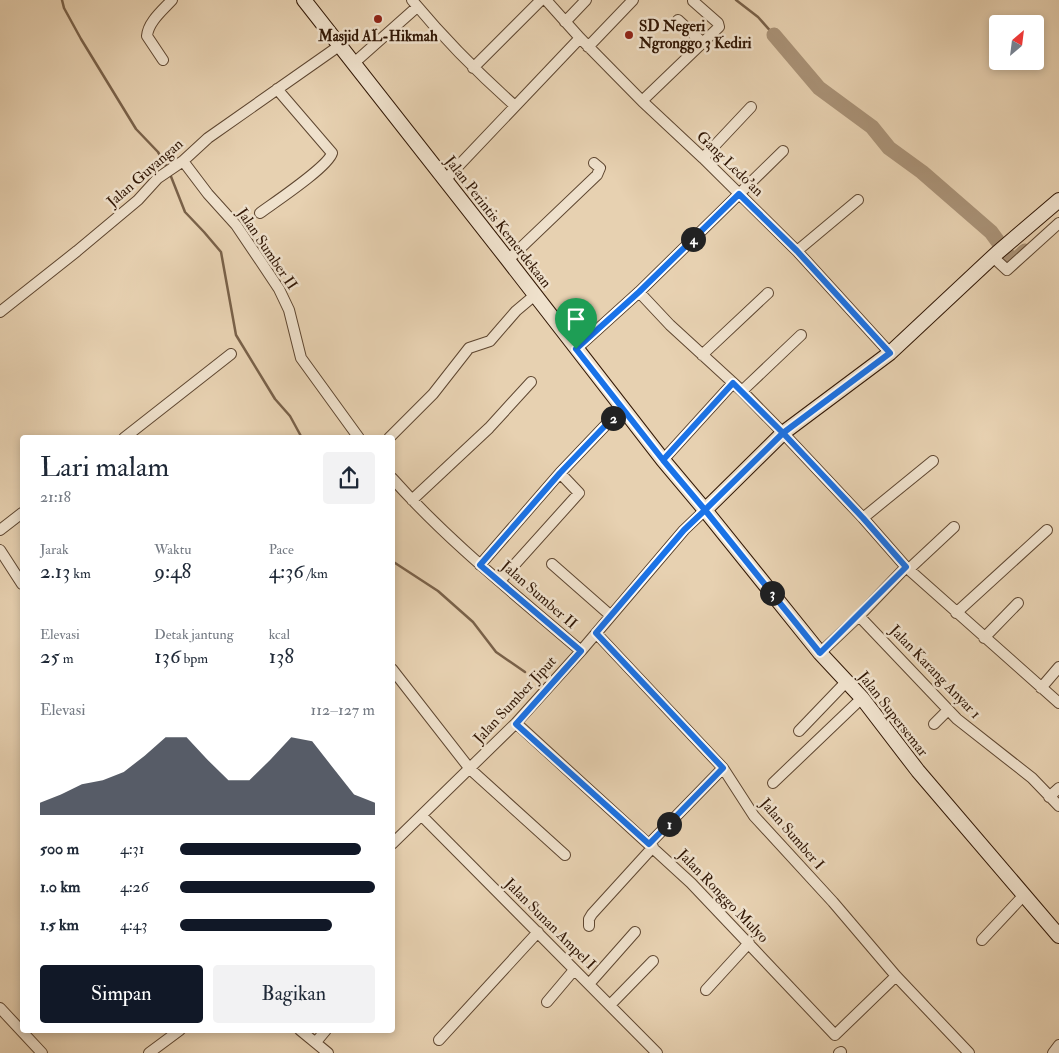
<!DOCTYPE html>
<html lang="id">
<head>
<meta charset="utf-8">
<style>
	body { margin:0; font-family:"IM FELL Double Pica",serif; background:#f2f2f3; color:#1f2937; height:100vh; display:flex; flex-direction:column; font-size:19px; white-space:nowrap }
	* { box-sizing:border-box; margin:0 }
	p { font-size:16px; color:#747a83 }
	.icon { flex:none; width:28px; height:28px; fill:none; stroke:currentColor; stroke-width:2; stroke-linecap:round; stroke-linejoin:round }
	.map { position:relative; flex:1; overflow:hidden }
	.sheet { position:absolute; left:20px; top:435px; width:375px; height:598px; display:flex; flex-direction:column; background:#fff; border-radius:5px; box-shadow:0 2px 8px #0003 }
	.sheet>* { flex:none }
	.needle { width:32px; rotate:28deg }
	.fabs { position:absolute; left:989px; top:15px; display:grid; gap:10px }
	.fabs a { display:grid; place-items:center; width:55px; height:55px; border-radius:5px; background:#fff; box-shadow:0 2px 8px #0003; font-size:25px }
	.pin { position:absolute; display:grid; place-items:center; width:42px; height:42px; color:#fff; margin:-51px -21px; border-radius:50% 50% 50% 0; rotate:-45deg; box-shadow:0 0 5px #0007 }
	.pin .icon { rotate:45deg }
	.km { position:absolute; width:25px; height:25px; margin:-12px; border-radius:50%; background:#222; color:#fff; font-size:14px; line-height:25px; text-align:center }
	.round { display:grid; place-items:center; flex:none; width:52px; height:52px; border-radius:5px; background:#f2f2f3 }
	.summary { display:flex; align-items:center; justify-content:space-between; height:85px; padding:0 20px }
	h1 { font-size:28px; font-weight:600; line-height:38px }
	.metrics { display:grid; grid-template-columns:repeat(3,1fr); gap:8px; height:85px; padding:5px 20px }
	.metrics div { display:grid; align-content:center }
	.metrics b { font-size:21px; font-weight:600 }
	.metrics small { font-size:14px; font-weight:400 }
	.metrics p { font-size:14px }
	.chart { height:140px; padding:10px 20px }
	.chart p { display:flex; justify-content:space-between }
	.chart svg { width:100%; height:90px; margin-top:5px; fill:#111827; opacity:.7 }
	.primary-button { display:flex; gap:10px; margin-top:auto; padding:10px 20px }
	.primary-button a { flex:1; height:58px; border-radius:5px; background:#111827; color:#fff; font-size:20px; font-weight:600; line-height:58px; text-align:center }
	.primary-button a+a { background:#f2f2f3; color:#1f2937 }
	ul { padding:0 20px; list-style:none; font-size:16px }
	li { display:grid; grid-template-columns:80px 60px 1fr; align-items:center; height:38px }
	li i { height:12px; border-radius:6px; background:#111827 }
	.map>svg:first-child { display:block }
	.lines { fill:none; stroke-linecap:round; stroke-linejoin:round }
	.stream { stroke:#796149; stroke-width:2.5 }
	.river { stroke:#a99277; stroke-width:15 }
	.street-casing { stroke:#5e4630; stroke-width:12 }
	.secondary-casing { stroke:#311705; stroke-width:16 }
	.street { stroke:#efe1cc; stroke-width:10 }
	.secondary { stroke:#efe1cc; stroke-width:14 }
	.route-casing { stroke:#fff; stroke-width:10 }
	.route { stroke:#1a73e8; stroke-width:6 }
	.poi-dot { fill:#8f2418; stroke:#efe1cc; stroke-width:2 }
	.labels { text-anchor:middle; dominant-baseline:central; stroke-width:5; stroke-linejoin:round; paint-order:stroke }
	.poi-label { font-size:15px; font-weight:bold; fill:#311705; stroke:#efe1cc; text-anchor:start }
	.street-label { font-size:15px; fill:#311705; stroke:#efe1cc }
</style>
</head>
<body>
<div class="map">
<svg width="1059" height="1053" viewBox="0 0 1059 1053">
	<rect width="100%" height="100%" fill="#e7d1b1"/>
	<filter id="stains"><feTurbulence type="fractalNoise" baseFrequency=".004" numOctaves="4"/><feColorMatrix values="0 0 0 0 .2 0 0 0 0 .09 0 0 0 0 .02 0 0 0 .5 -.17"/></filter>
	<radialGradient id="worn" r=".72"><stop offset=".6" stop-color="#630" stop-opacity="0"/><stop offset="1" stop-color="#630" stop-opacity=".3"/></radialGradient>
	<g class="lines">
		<!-- stream -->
		<path class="stream" d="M62 0 64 8 81 39 136 129 158 152 168 169
			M736 0 758 17 774 35
			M170 174 185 212 204 232 221 252 236 335 275 399 290 416 302 438
			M392 561 438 591 473 622 496 652 525 672"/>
		<!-- river -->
		<path class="river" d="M774 35 819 88 872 127 889 148 922 172 991 232 1013 262 1025 251"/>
		<!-- street casing -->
		<g class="street-casing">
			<path id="street" d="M412 0C445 40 477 72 515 106
				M546 0 580 38 642 101 703 158 797 251 890 353
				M678 20 703 43
				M565 22 586 0
				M588 47 633 0
				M163 60 147 36C148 22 163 10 172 0
				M354 63 417 7
				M473 68 541 0
				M642 101 719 27 718 23 693 1
				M703 158 751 107
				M183 161 208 194 236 225 261 262 279 289 289 310 301 358 359 438
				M445 180 580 38
				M260 213C275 202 328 167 332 153L277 89
				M797 251 858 200
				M993 257 1007 270 1059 223
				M508 260 597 175 600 168 594 163
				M639 292 670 325 742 391 783 433 863 518 906 567 1059 703
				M0 312 77 251 138 200 158 178 183 161 208 138 339 46
				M576 349 639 292 783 151
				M702 355 768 293
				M742 391 801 335
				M124 438 231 354
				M389 438 433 394 469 348 490 341 516 311 535 295
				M663 460 733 383
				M392 478C449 542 516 595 581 651
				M412 500 489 428 531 382
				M863 518 933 461
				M0 530 22 513
				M0 550 22 584
				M552 564 610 615
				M480 565 560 473 622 408
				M909 569 954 527
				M500 581 579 493 560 473
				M956 613 1047 530
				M859 616 957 719 1032 778 1059 806
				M596 633 723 768 754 816 833 902 896 976 969 1053
				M984 638 1018 603
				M820 653 859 616 906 567
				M392 669 470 769 565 855
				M1041 688 1059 667
				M516 723 691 883 835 1035 896 976
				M934 724 948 710
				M799 731 847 681
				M773 783 862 698
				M1049 797 1059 788
				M422 816 657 1053
				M392 844 516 723 581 651 684 530 705 510
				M649 844 723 768
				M589 926V919L592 914 653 847
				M982 940 1024 895
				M589 984 635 932
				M706 990 749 943
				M547 1002 574 970
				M610 1005 653 961
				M0 1008 42 1053
				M300 1030 328 1053
				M439 1040 538 932
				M316 1042 326 1030
				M149 1053 180 1030
				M839 1053 841 1052
				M1053 1053 1059 1045"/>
		</g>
		<!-- secondary casing -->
		<g class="secondary-casing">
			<path id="secondary" d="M304 0 508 260 663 460 705 510 820 653 862 698 918 771 1059 936
				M705 510 783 433 890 353 997 253 1059 200"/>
		</g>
		<!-- street -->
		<use href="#street" class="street"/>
		<!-- secondary -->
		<use href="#secondary" class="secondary"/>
	</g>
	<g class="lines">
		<!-- route casing -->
		<g class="route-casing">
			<path id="route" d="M576 349 663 460 705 510 684 530 596 633 723 768 649 844 516 724 581 651 480 565 560 473 622 408 663 460 733 383 783 433 863 518 906 567 820 653 705 510 783 433 890 353 797 251 739 194 639 292 576 349"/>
		</g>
		<!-- route -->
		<use href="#route" class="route"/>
	</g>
	<!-- markers -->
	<g class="poi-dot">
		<circle cx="378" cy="19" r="5"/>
		<circle cx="629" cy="35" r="5"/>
	</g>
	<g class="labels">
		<!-- poi labels -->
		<g class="poi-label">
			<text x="639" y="26">SD Negeri<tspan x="639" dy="17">Ngronggo 3 Kediri</tspan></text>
			<text x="378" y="36" text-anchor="middle">Masjid AL-Hikmah</text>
		</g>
		<!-- street labels -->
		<g class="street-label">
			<text transform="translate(730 164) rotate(44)">Gang Ledo'an</text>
			<text transform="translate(145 173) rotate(-41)">Jalan Guyangan</text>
			<text transform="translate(498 222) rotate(52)">Jalan Perintis Kemerdekaan</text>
			<text transform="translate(267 249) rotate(56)">Jalan Sumber II</text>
			<text transform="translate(539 595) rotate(41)">Jalan Sumber II</text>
			<text transform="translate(935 672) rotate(46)">Jalan Karang Anyar 1</text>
			<text transform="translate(515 700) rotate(-47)">Jalan Sumber Jiput</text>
			<text transform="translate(893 714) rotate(52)">Jalan Supersemar</text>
			<text transform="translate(792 834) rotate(49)">Jalan Sumber I</text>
			<text transform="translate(723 896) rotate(46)">Jalan Ronggo Mulyo</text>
			<text transform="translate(550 924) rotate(45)">Jalan Sunan Ampel I</text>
		</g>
	</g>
	<rect width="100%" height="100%" filter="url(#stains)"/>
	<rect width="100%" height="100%" fill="url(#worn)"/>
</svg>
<div class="fabs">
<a><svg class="needle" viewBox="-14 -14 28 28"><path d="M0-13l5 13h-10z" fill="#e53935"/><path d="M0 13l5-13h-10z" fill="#747a83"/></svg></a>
</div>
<div class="pin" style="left:576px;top:349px;background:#1e9e55"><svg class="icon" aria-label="arrive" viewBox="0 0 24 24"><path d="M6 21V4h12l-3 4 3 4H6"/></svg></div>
<b class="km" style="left:669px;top:824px">1</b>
<b class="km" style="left:613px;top:418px">2</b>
<b class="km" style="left:772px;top:593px">3</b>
<b class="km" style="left:693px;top:239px">4</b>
<section class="sheet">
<div class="summary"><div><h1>Lari malam</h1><p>21:18</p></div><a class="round"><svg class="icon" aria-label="share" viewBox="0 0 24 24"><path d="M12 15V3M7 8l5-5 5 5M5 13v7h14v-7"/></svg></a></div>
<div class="metrics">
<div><p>Jarak</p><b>2.13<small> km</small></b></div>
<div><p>Waktu</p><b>9:48</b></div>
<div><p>Pace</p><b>4:36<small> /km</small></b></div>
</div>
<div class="metrics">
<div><p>Elevasi</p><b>25<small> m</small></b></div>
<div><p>Detak jantung</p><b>136<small> bpm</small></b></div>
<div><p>kcal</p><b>138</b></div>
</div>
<div class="chart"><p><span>Elevasi</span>112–127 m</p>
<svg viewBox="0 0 160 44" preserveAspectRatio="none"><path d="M0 44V38L10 34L20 29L30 27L40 23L50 15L60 6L70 6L80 17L90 27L100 27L110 17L120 6L130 8L140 21L150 34L160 38V44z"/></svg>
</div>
<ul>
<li><b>500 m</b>4:31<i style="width:93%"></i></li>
<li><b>1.0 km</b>4:26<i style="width:100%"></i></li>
<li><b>1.5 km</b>4:43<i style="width:78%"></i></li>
</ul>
<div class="primary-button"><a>Simpan</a><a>Bagikan</a></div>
</section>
</div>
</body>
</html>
